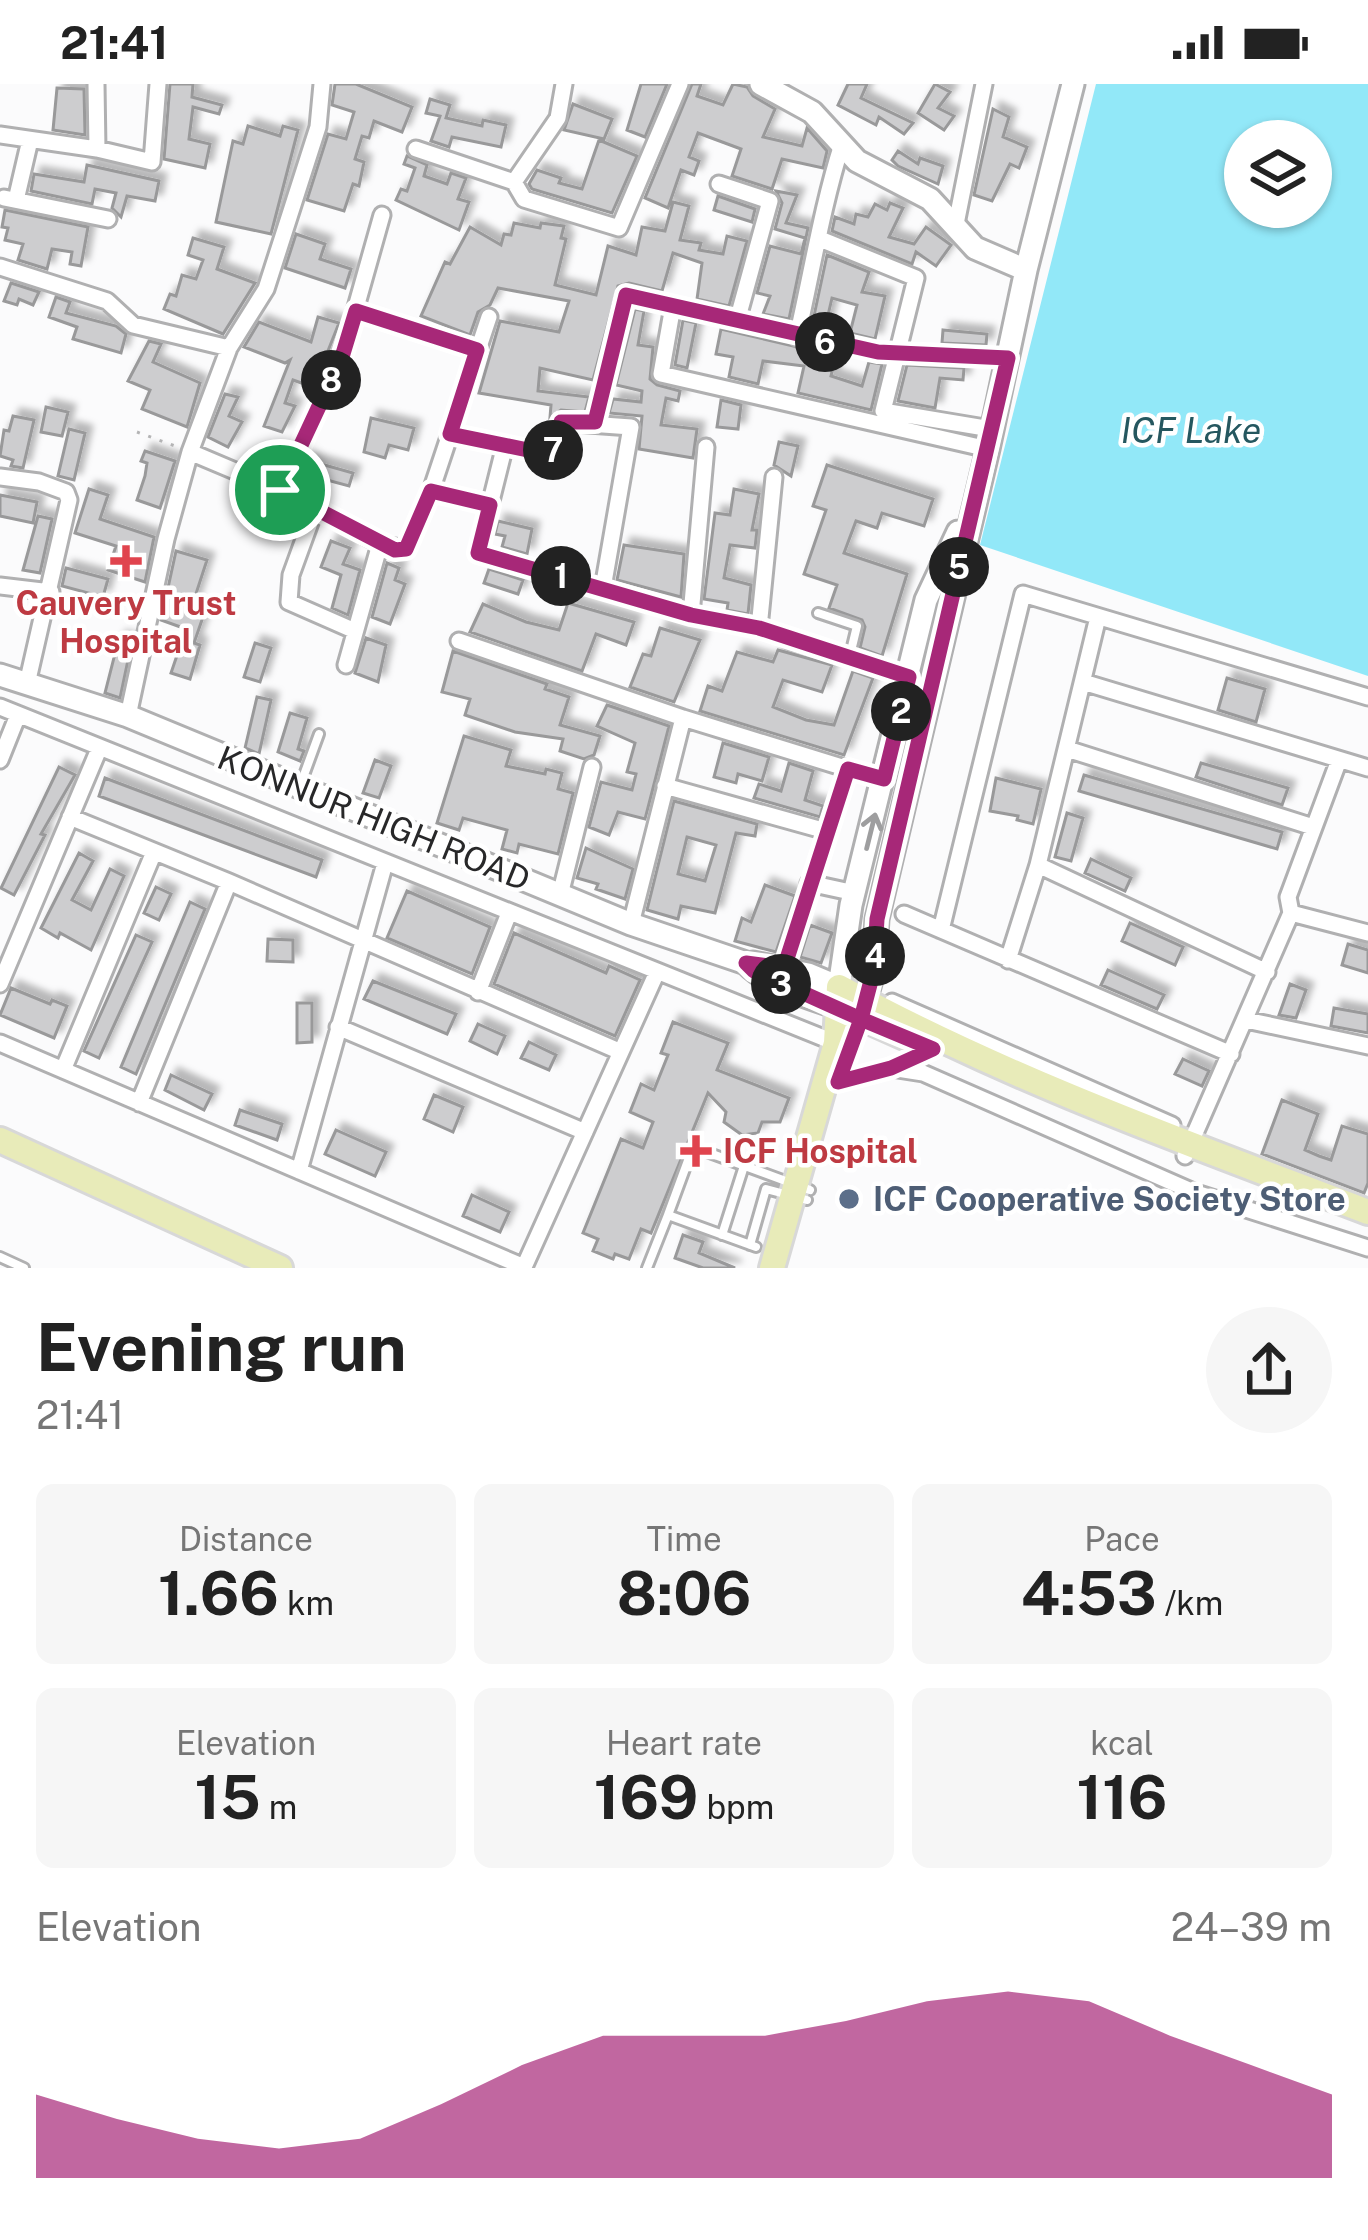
<!DOCTYPE html>
<html lang="en">
<head>
<meta charset="utf-8">
<style>
	body { margin:0; font-family:"Public Sans",sans-serif; background:#f6f6f6; color:#222; height:100vh; display:flex; flex-direction:column; font-size:45px; white-space:nowrap }
	* { box-sizing:border-box; margin:0 }
	p { font-size:39px; color:#767676 }
	.icon { flex:none; width:66px; height:66px; fill:none; stroke:currentColor; stroke-width:2; stroke-linecap:round; stroke-linejoin:round }
	.map { position:relative; height:1184px; overflow:hidden }
	.side { display:flex; flex-direction:column; background:#fff; flex:1 }
	.side>* { flex:none }
	.buttons { position:absolute; left:1224px; top:36px; display:grid; gap:24px }
	.buttons a { display:grid; place-items:center; width:108px; height:108px; border-radius:50%; background:#fff; box-shadow:0 3px 9px #0004; font-size:60px }
	.pin { position:absolute; display:grid; place-items:center; width:102px; height:102px; color:#fff; margin:-51px; border:6px solid #fff; border-radius:50%; box-shadow:0 3px 12px #0007 }
	.km { position:absolute; width:60px; height:60px; margin:-30px; border-radius:50%; background:#222; color:#fff; font-size:33px; line-height:60px; text-align:center }
	.round { display:grid; place-items:center; flex:none; width:126px; height:126px; border-radius:63px; background:#f6f6f6 }
	.headline { display:flex; align-items:center; justify-content:space-between; height:204px; padding:0 36px }
	h1 { font-size:66px; font-weight:700; line-height:90px }
	.figures { display:grid; grid-template-columns:repeat(3,1fr); gap:18px; height:204px; padding:12px 36px }
	.figures div { display:grid; align-content:center; border-radius:18px; background:#f6f6f6; text-align:center }
	.figures b { font-size:60px; font-weight:700 }
	.figures small { font-size:33px; font-weight:400 }
	.figures p { font-size:33px }
	.chart { height:336px; padding:24px 36px }
	.chart p { display:flex; justify-content:space-between }
	.chart svg { width:100%; height:216px; margin-top:12px; fill:#a72878; opacity:.7 }
	.status { display:flex; justify-content:space-between; align-items:center; height:84px; padding:0 60px; background:#fff; direction:ltr }
	.status svg { height:33px; fill:currentColor }
	.map>svg:first-child { display:block }
	.water { fill:#92e8f8; fill-rule:evenodd }
	.building { fill:#cdcdcf; stroke:#99999a; stroke-width:3; fill-rule:evenodd; filter:url(#shadow) }
	.lines { fill:none; stroke-linecap:round; stroke-linejoin:round }
	.lane-casing { stroke:#b0b0b1; stroke-width:14 }
	.street-casing { stroke:#b0b0b1; stroke-width:21 }
	.secondary-casing { stroke:#b0b0b1; stroke-width:27 }
	.primary-casing { stroke:#d8d8d8; stroke-width:30 }
	.path { stroke:#b4b4b5; stroke-width:3; stroke-dasharray:3 9; stroke-linecap:butt }
	.lane { stroke:#fff; stroke-width:8 }
	.street { stroke:#fff; stroke-width:15 }
	.secondary { stroke:#fff; stroke-width:21 }
	.primary { stroke:#e8ebb9; stroke-width:24 }
	.oneway { stroke:#9e9e9f }
	.route-casing { stroke:#fff; stroke-width:24 }
	.route { stroke:#a72878; stroke-width:15 }
	.health-dot { fill:#e0444e; stroke:#fff; stroke-width:4.5 }
	.service-dot { fill:#5c6f8a; stroke:#fff; stroke-width:4.5 }
	.labels { text-anchor:middle; dominant-baseline:central; stroke-width:9; stroke-linejoin:round; paint-order:stroke }
	.health-label { font-size:33px; font-weight:bold; fill:#be3a42; stroke:#fff }
	.street-label { font-size:33px; fill:#282829; stroke:#fff }
	.service-label { font-size:33px; font-weight:bold; fill:#4e5e75; stroke:#fff; text-anchor:start }
	.water-label { font-size:36px; font-style:italic; fill:#25575f; stroke:#fff }
</style>
</head>
<body>
<div class="status"><b>21:41</b><svg viewBox="0 0 49 12"><path d="M0 12V9h3v3zM5 12V6h3v6zM10 12V3h3v9zM15 12V0h3v12zM26 1h20v11H26zM47 4h2v5h-2z"/></svg></div>
<div class="map">
<svg width="1368" height="1184" viewBox="0 0 1368 1184">
	<defs>
		<filter id="shadow"><feDropShadow dx="7" dy="-7" stdDeviation="3" flood-color="#0004"/></filter>
	</defs>
	<rect width="100%" height="100%" fill="#fbfbfc"/>
	<!-- water -->
	<path class="water" d="M1096 0H1368V592L980 461ZM1245 57H1311V123H1245Z"/>
	<!-- building -->
	<path class="building" d="M170 0H193L192 13 222 21 219 30 193 23 189 55 210 60 205 84 164 75Z
		M335 0H356L412 23 402 48 374 37 369 54 362 52 355 75 364 78 359 102 353 100 344 127 307 116 328 50 346 55 354 28 332 21Z
		M641 0H667L645 53 627 46Z
		M692 0H701L697 12 723 21 733 0 747 3 753 12 775 25 763 53 802 62 807 44 827 67 823 84 782 75 772 105 732 92 741 65 698 49 689 73 699 77 694 91 681 86 668 124 645 114Z
		M848 0H867L861 14 913 39 904 50 879 33 876 41 838 21Z
		M935 0 950 8 938 24 954 32 944 46 918 29Z
		M57 4 84 5 85 51 53 46Z
		M430 15 450 21 446 34 482 42 483 36 506 41 501 63 452 53 449 63 431 57 440 32 426 29Z
		M573 20 612 35 604 55 564 46Z
		M993 25 1009 33 1003 53 1027 63 1019 84 1010 80 992 117 974 111Z
		M248 42 280 52 283 42 298 46 271 150 216 138 233 57 243 60Z
		M599 56 637 72 612 129 532 105 529 100 537 86 561 94 559 99 582 105Z
		M898 67 918 80 920 74 943 82 938 100 898 82 892 76Z
		M407 72 427 81 424 92 447 100 451 89 466 94 458 115 469 118 459 146 396 116 401 105 407 107 415 84 404 80Z
		M87 81 159 97 155 117 127 112 121 133 112 124 116 109 95 105 92 120 31 107 34 90 84 98Z
		M776 107 797 111 786 139 808 144 789 235 763 230 770 212 757 209 770 162 801 170 805 154 775 145 782 119Z
		M718 112 755 125 752 138 714 126Z
		M673 118 689 122 680 156 701 159 699 166 723 170 727 152 747 157 729 222 697 215 702 179 673 169 662 207 629 199 618 202 593 296 540 284 538 307 589 313 585 328 561 326 550 333 551 321 479 309 500 237 559 248 569 217 498 204 490 221 478 228 470 251 421 232 445 178 450 180 470 143 501 161 504 150 511 151 514 139 540 144 541 139 564 142 561 154 566 155 555 201 596 211 608 162 636 171 642 143 665 147Z
		M890 119 903 124 889 153 914 160 926 143 951 161 936 182 916 168 912 180 832 147 835 133 854 140 856 130 868 133 875 120 887 126Z
		M5 126 88 143 81 182 70 180 72 168 52 165 47 185 18 176 23 160 5 156 8 144 2 143Z
		M296 150 325 160 320 175 351 185 345 204 285 184Z
		M193 154 224 163 217 185 255 199 223 250 164 225 170 210 176 212 182 191 196 195 203 176 188 171Z
		M827 171 869 188 862 208 885 212 875 255 850 249 857 221 832 214 825 244 812 241Z
		M11 199 39 208 33 221 19 215 17 221 4 217Z
		M56 213 70 218 66 229 116 242 126 250 121 269 73 255 77 243 49 233Z
		M635 225 644 227 638 261 653 263 650 295 657 301 680 307 678 317 666 314 661 341 697 345 693 374 639 365 642 332 609 329 613 315 641 318 642 307 616 301Z
		M318 233 339 239 320 287 316 285 310 302 293 296 285 319 295 322 282 348 264 342 290 276 285 279 244 263 259 238 311 258Z
		M683 236 696 239 687 284 675 281Z
		M721 245 836 272 831 292 862 302 869 278 882 280 871 326 798 309 804 282 763 277 758 300 729 293 733 273 716 270Z
		M943 246 987 250 986 261 942 259Z
		M149 257 161 260 153 278 200 299 187 343 142 325 150 306 128 297Z
		M907 281 964 284 963 296 940 294 935 324 898 317Z
		M225 310 238 313 229 332 242 338 228 363 208 353Z
		M721 316 741 321 738 345 717 343Z
		M46 323 68 328 62 352 41 348Z
		M13 332 34 336 23 384 11 382 13 376 0 372 4 346 9 347Z
		M371 334 414 344 408 366 389 361 385 374 364 368Z
		M69 345 85 349 74 396 58 392Z
		M779 358 798 362 791 392 774 381Z
		M145 367 175 377 160 424 137 416 145 392 147 379 141 377Z
		M307 376 353 389 349 402 301 389Z
		M827 381 933 415 924 442 882 429 877 444 856 437 844 469 907 490 882 572 860 564 865 543 862 536 829 524 837 501 804 490 826 426 813 422Z
		M89 405 108 411 100 435 154 453 145 498 108 486 116 462 75 449Z
		M734 405 759 410 752 446H757L755 464 730 461 724 494 751 501 748 530 727 526 728 519 704 515 715 429 730 431Z
		M0 411 37 418 33 439 0 432Z
		M38 432 52 435 40 489 23 486Z
		M498 437 532 445 527 470 502 463 505 452 495 450Z
		M331 457 350 464 343 480 360 486 348 531 332 524 341 491 321 483Z
		M624 461 684 470 681 513 617 496Z
		M176 467 207 476 190 528 203 533 194 559 200 561 190 595 171 589 186 545 161 536Z
		M387 479 399 484 395 496 405 500 390 540 372 533Z
		M66 484 108 495 103 513 62 502Z
		M489 485 523 496 518 510 484 499Z
		M568 519 634 538 626 561 596 550 582 587 470 548 483 520 526 538 559 546Z
		M660 544 700 556 674 618 630 603 643 570 651 572Z
		M119 554 132 557 120 614 105 609Z
		M366 554 386 561 378 598 355 589Z
		M255 559 271 564 260 598 244 593Z
		M778 566 832 581 822 608 783 596 773 623 806 636 834 641 853 587 873 594 844 671 700 627 708 602 722 607 737 568 773 578Z
		M453 567 547 600 545 605 569 613 560 641 600 652 594 671 584 675 560 667 563 655 515 648 465 631 470 615 442 608Z
		M1227 594 1265 605 1256 638 1218 626Z
		M257 613 271 616 259 670 245 664Z
		M607 621 669 642 645 735 618 728 609 751 589 743 601 698 632 706 636 690 627 688 635 659 597 642Z
		M290 629 307 634 298 665 304 667 300 677 278 668Z
		M464 652 511 666 506 682 545 690 546 685 562 689 558 705 573 709 558 770 519 760 517 769 502 765 507 746 463 734 459 746 437 739Z
		M723 659 769 673 762 697 738 690 736 699 714 693Z
		M375 676 391 682 379 714 363 709Z
		M789 679 813 687 805 716 823 722 820 733 754 714 759 700 781 707Z
		M1201 679 1288 704 1282 721 1196 693Z
		M59 683 75 691 41 750 45 751 14 811 1 804Z
		M1084 691 1282 748 1277 765 1079 707Z
		M105 694 322 776 316 793 99 712Z
		M996 694 1041 705 1033 740 1017 736 1018 732 990 727Z
		M674 717 757 740 755 752 736 749 715 829 681 822 678 835 647 826ZM687 753 716 761 705 797 678 790Z
		M1067 729 1083 734 1071 777 1055 773Z
		M586 764 633 785 625 815 596 805 598 800 577 794Z
		M79 769 93 777 72 816 91 826 110 785 124 792 91 866 60 849 58 854 41 844Z
		M1091 775 1131 794 1125 807 1085 789Z
		M765 801 795 812 776 868 735 857 742 834 751 838Z
		M156 803 171 810 159 836 144 829Z
		M407 807 490 843 472 890 387 854Z
		M190 818 205 825 136 990 121 983Z
		M1130 839 1183 863 1175 881 1122 857Z
		M810 841 832 849 821 879 800 873Z
		M514 849 606 889 609 882 640 896 615 952 494 900Z
		M136 851 152 858 99 974 84 967Z
		M268 855 293 856V878L267 877Z
		M1348 860 1368 866V889L1342 881Z
		M1108 886 1164 911 1157 925 1101 901Z
		M373 897 456 930 447 950 364 915Z
		M1290 900 1306 906 1296 934 1279 931Z
		M11 904 50 920 52 916 67 922 54 954 0 931Z
		M297 919H312V958L297 959Z
		M1334 924 1368 930V949L1331 942Z
		M673 938 728 959 717 986 789 1014 780 1038H762L758 1049 742 1051 724 1038 726 1028 708 1009 651 1149 641 1145 629 1175 615 1170 613 1175 593 1167 598 1155 583 1149 621 1055 643 1064 653 1038 630 1028 641 1000 654 1006 668 971 661 969Z
		M478 940 505 952 497 970 470 957Z
		M529 958 556 971 549 986 521 974Z
		M1183 975 1209 987 1202 1002 1175 990Z
		M171 991 212 1010 204 1026 165 1006Z
		M434 1011 463 1023 453 1048 424 1035Z
		M1282 1016 1318 1030 1305 1066 1319 1072 1331 1076 1342 1042 1368 1050V1099L1364 1109 1262 1070Z
		M240 1026 282 1040 277 1056 235 1041Z
		M336 1046 386 1068 375 1092 325 1070Z
		M472 1111 509 1128 500 1148 463 1132Z
		M683 1151 703 1158 699 1169 735 1184H703L675 1174Z"/>
	<g class="lines">
		<!-- lane casing -->
		<g class="lane-casing">
			<path id="lane" d="M818 529 857 542 849 575
				M300 702 319 650
				M722 1151 744 1082
				M750 1161 766 1105 807 1116
				M756 1163 668 1131 693 1063 810 1106
				M0 1173 24 1184
				M647 1184 668 1131"/>
		</g>
		<!-- street casing -->
		<g class="street-casing">
			<path id="street" d="M96 0 97 65
				M0 51 97 65 152 78 158 0
				M416 65 514 98 558 34 564 0
				M514 98 524 115 619 144 680 0
				M719 100 770 117 737 237
				M4 114 108 135
				M16 116 30 56
				M956 140 984 0
				M820 155 916 194 883 327 991 345
				M0 183 107 217 133 241 229 264
				M673 222 661 290 988 365
				M356 227 477 266
				M797 253C812 188 822 123 842 60
				M595 338 626 211 878 268 1008 274
				M450 350 552 371 561 338 631 343 603 504 691 531 759 544 909 593
				M505 361 478 469 603 504
				M190 368 280 406 380 460 405 465 431 407 489 233
				M0 393 39 398 66 408 69 416 27 600
				M280 406 342 273 382 131
				M431 407 490 421
				M315 425 291 491 289 518 355 547
				M0 502 51 508
				M691 531 706 363
				M759 544 774 393
				M459 557 683 634 884 696
				M346 581 380 460
				M1083 598 1368 684
				M0 623 836 959
				M128 632 166 455 190 368 229 264 266 205 318 43 322 0
				M1067 665 1313 743
				M0 676 18 631
				M665 702 826 747
				M70 733 229 798 621 968
				M1038 781 1267 888
				M809 799 855 809
				M560 811 592 683
				M1291 829 1368 849
				M904 830 1231 970
				M631 840 683 634
				M941 846 1023 510 1368 613
				M1008 876 1038 781 1098 533
				M784 884 848 685
				M0 900 99 665
				M478 908 509 829
				M892 918 1172 1041
				M1246 936 1368 962
				M338 943 585 1048
				M0 959 524 1183 657 888
				M892 984 933 966
				M63 986 154 768
				M838 998 891 984 923 989 1196 1109 1368 1164
				M139 1019 229 798
				M1185 1072 1291 829 1288 813 1339 676
				M299 1087 385 779"/>
		</g>
		<!-- secondary casing -->
		<g class="secondary-casing">
			<path id="secondary" d="M761 0 812 28 857 77 930 115 975 164 1026 186
				M0 591 128 632 631 840 746 879C769 903 809 913 840 924
				M753 879 808 890 839 903 851 821 926 516 958 448
				M865 917 874 885 877 835 988 365 1026 186 1073 0"/>
		</g>
		<!-- primary casing -->
		<g class="primary-casing">
			<path id="primary" d="M840 924 916 958
				M0 1056 280 1184
				M772 1184 836 959 839 903C1007 995 1190 1060 1368 1128"/>
		</g>
		<!-- path -->
		<path class="path" d="M137 348 175 362"/>
		<!-- lane -->
		<use href="#lane" class="lane"/>
		<!-- street -->
		<use href="#street" class="street"/>
		<!-- secondary -->
		<use href="#secondary" class="secondary"/>
		<!-- primary -->
		<use href="#primary" class="primary"/>
	</g>
	<!-- one-way arrows -->
	<defs><path id="oneway-shaft" d="M-6 0H5M1.5-3L5.5 0L1.5 3" fill="none" stroke-width="1.6" stroke-linecap="round" stroke-linejoin="round" transform="scale(3)"/></defs>
	<use class="oneway" href="#oneway-shaft" transform="translate(871 747) rotate(-76)"/>
	<g class="lines">
		<!-- route casing -->
		<g class="route-casing">
			<path id="route" d="M280 406 395 466 406 465 431 407 490 421 478 469 691 531 759 544 909 593 884 695 848 685 784 884 746 879 754 887 861 935 838 998 891 984 933 965 861 935 874 885 877 835 1008 274 878 268 626 211 595 338H561L552 371 450 350 477 266 356 227 342 273 280 406"/>
		</g>
		<!-- route -->
		<use href="#route" class="route"/>
	</g>
	<!-- markers -->
	<g class="health-dot">
		<path d="M120 459h12v12h12v12h-12v12h-12v-12h-12v-12h12z"/>
		<path d="M690 1049h12v12h12v12h-12v12h-12v-12h-12v-12h12z"/>
	</g>
	<circle class="service-dot" cx="849" cy="1115" r="12"/>
	<g class="labels">
		<!-- health labels -->
		<g class="health-label">
			<text x="126" y="519">Cauvery Trust<tspan x="126" dy="38">Hospital</tspan></text>
			<text x="723" y="1067" text-anchor="start">ICF Hospital</text>
		</g>
		<!-- street labels -->
		<g class="street-label">
			<text transform="translate(374 734) rotate(22)">KONNUR HIGH ROAD</text>
		</g>
		<!-- service labels -->
		<g class="service-label">
			<text x="873" y="1115">ICF Cooperative Society Store</text>
		</g>
		<!-- water labels -->
		<g class="water-label">
			<text x="1191" y="346">ICF Lake</text>
		</g>
	</g>
</svg>
<div class="buttons">
<a><svg class="icon" aria-label="layers" viewBox="0 0 24 24"><path d="M12 4l9 5-9 5-9-5zM3 14l9 5 9-5"/></svg></a>
</div>
<div class="pin" style="left:280px;top:406px;background:#1e9e55"><svg class="icon" aria-label="arrive" viewBox="0 0 24 24"><path d="M6 21V4h12l-3 4 3 4H6"/></svg></div>
<b class="km" style="left:561px;top:492px">1</b>
<b class="km" style="left:901px;top:627px">2</b>
<b class="km" style="left:781px;top:900px">3</b>
<b class="km" style="left:875px;top:872px">4</b>
<b class="km" style="left:959px;top:483px">5</b>
<b class="km" style="left:825px;top:258px">6</b>
<b class="km" style="left:553px;top:366px">7</b>
<b class="km" style="left:331px;top:296px">8</b>
</div>
<section class="side">
<div class="headline"><div><h1>Evening run</h1><p>21:41</p></div><a class="round"><svg class="icon" aria-label="share" viewBox="0 0 24 24"><path d="M12 15V3M7 8l5-5 5 5M5 13v7h14v-7"/></svg></a></div>
<div class="figures">
<div><p>Distance</p><b>1.66<small> km</small></b></div>
<div><p>Time</p><b>8:06</b></div>
<div><p>Pace</p><b>4:53<small> /km</small></b></div>
</div>
<div class="figures">
<div><p>Elevation</p><b>15<small> m</small></b></div>
<div><p>Heart rate</p><b>169<small> bpm</small></b></div>
<div><p>kcal</p><b>116</b></div>
</div>
<div class="chart"><p><span>Elevation</span>24–39 m</p>
<svg viewBox="0 0 160 44" preserveAspectRatio="none"><path d="M0 44V27L10 32L20 36L30 38L40 36L50 29L60 21L70 15L80 15L90 15L100 12L110 8L120 6L130 8L140 15L150 21L160 27V44z"/></svg>
</div>
</section>
</body>
</html>
